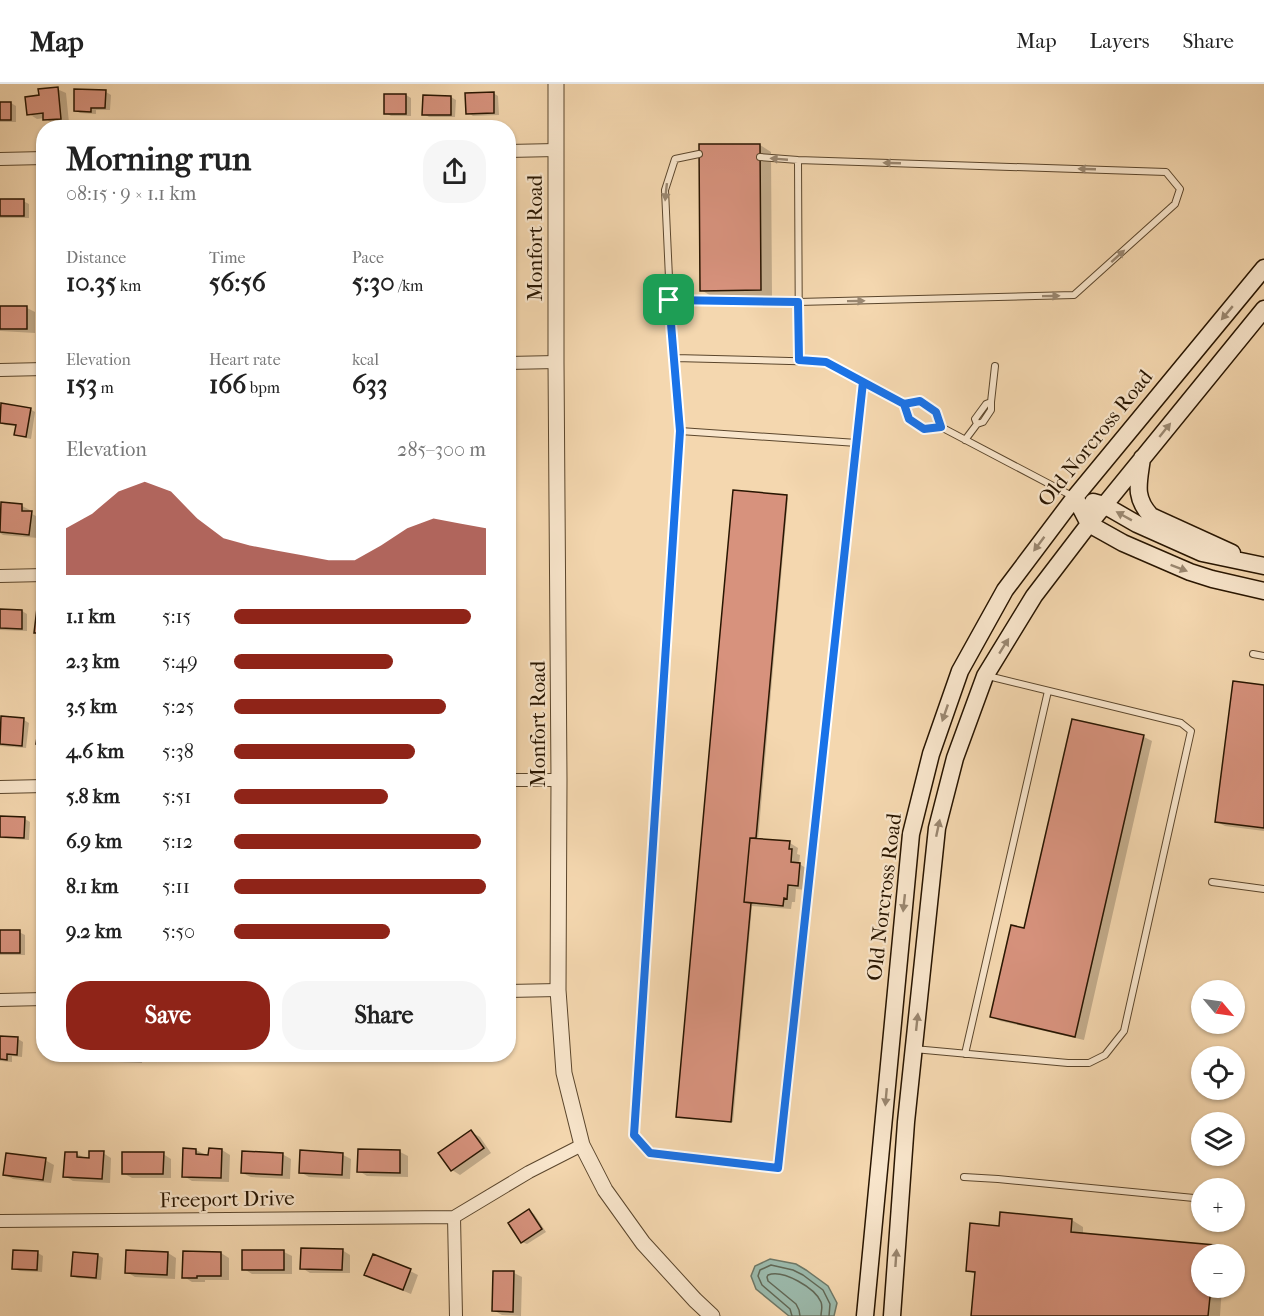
<!DOCTYPE html>
<html lang="en">
<head>
<meta charset="utf-8">
<style>
	body { margin:0; font-family:"IM FELL French Canon",serif; background:#f6f6f6; color:#222; height:100vh; display:flex; flex-direction:column; font-size:22px; white-space:nowrap }
	* { box-sizing:border-box; margin:0 }
	p { font-size:20px; color:#767676 }
	.icon { flex:none; width:33px; height:33px; fill:none; stroke:currentColor; stroke-width:2; stroke-linecap:round; stroke-linejoin:round }
	.map { position:relative; flex:1; overflow:hidden }
	.drawer { position:absolute; left:36px; top:36px; width:480px; height:942px; display:flex; flex-direction:column; background:#fff; border-radius:24px; box-shadow:0 2px 4px #0004 }
	.drawer>* { flex:none }
	.needle { width:39px; rotate:119deg }
	.fabs { position:absolute; left:1191px; top:896px; display:grid; gap:12px }
	.fabs a { display:grid; place-items:center; width:54px; height:54px; border-radius:50%; background:#fff; box-shadow:0 2px 4px #0004; font-size:30px }
	.pin { position:absolute; display:grid; place-items:center; width:51px; height:51px; color:#fff; margin:-26px; border-radius:12px; box-shadow:0 3px 9px #0006 }
	.round { display:grid; place-items:center; flex:none; width:63px; height:63px; border-radius:24px; background:#f6f6f6 }
	.head { display:flex; align-items:center; justify-content:space-between; height:102px; padding:0 30px }
	h1 { font-size:33px; font-weight:700; line-height:45px }
	.figures { display:grid; grid-template-columns:repeat(3,1fr); gap:9px; height:102px; padding:6px 30px }
	.figures div { display:grid; align-content:center }
	.figures b { font-size:26px; font-weight:700 }
	.figures small { font-size:16px; font-weight:400 }
	.figures p { font-size:16px }
	.chart { height:168px; padding:12px 30px }
	.chart p { display:flex; justify-content:space-between }
	.chart svg { width:100%; height:108px; margin-top:6px; fill:#8f2418; opacity:.7 }
	.primary-button { display:flex; gap:12px; margin-top:auto; padding:12px 30px }
	.primary-button a { flex:1; height:69px; border-radius:24px; background:#8f2418; color:#fff; font-size:24px; font-weight:700; line-height:69px; text-align:center }
	.primary-button a+a { background:#f6f6f6; color:#222 }
	ul { padding:0 30px; list-style:none; font-size:20px }
	li { display:grid; grid-template-columns:96px 72px 1fr; align-items:center; height:45px }
	li i { height:15px; border-radius:8px; background:#8f2418 }
	header { display:flex; align-items:center; gap:36px; box-sizing:border-box; height:84px; padding:0 30px; background:#fff; border-bottom:2px solid #e0e0e0 }
	header strong { font-size:28px }
	nav { display:flex; gap:33px; margin-inline-start:auto; font-size:21px }
	.map>svg:first-child { display:block }
	.water { fill:#9cbaac; stroke:#6e7867; stroke-width:1.5 }
	.shadow { fill:#0003 }
	.lines { fill:none; stroke-linecap:round; stroke-linejoin:round }
	.shore { stroke:#626856; stroke-width:1.5 }
	.building { fill:#d7927d; stroke:#281500; stroke-width:1.5 }
	.service-casing { stroke:#5b462c; stroke-width:8 }
	.minor-casing { stroke:#5b462c; stroke-width:14 }
	.tertiary-casing { stroke:#5b462c; stroke-width:17 }
	.secondary-casing { stroke:#281500; stroke-width:19 }
	.service { stroke:#f8e5cb; stroke-width:6 }
	.minor { stroke:#f8e5cb; stroke-width:12 }
	.tertiary { stroke:#f8e5cb; stroke-width:15 }
	.secondary { stroke:#f8e5cb; stroke-width:16 }
	.oneway { fill:#9a8770 }
	.route-casing { stroke:#fff; stroke-width:12 }
	.route { stroke:#1a73e8; stroke-width:8 }
	.labels { text-anchor:middle; dominant-baseline:central; stroke-width:4.5; stroke-linejoin:round; paint-order:stroke }
	.street-label { font-size:21px; fill:#281500; stroke:#f8e5cb }
</style>
</head>
<body>
<header>
<strong>Map</strong>
<nav><a>Map</a><a>Layers</a><a>Share</a></nav>
</header>
<div class="map">
<svg width="1264" height="1232" viewBox="0 0 1264 1232">
	<rect width="100%" height="100%" fill="#f4d7af"/>
	<filter id="stains"><feTurbulence type="fractalNoise" baseFrequency=".00333" numOctaves="4"/><feColorMatrix values="0 0 0 0 .2 0 0 0 0 .09 0 0 0 0 .02 0 0 0 .5 -.17"/></filter>
	<radialGradient id="worn" r=".72"><stop offset=".6" stop-color="#630" stop-opacity="0"/><stop offset="1" stop-color="#630" stop-opacity=".3"/></radialGradient>
	<!-- water -->
	<path class="water" d="M770 1175 796 1180 806 1186 828 1202 837 1219 834 1232H789L756 1205 751 1192 755 1182Z"/>
	<!-- shadow -->
	<path class="shadow" d="M57 5 66 9 69 39 53 40 45 34 37 35 29 30 41 13Z
		M106 8 111 11 110 26H96V30L80 29 75 26Z
		M493 9 498 12 499 31 473 32 468 29Z
		M406 11 411 14V32H391L386 29Z
		M451 13 456 16 455 33H429L424 30Z
		M0 19H11L16 22V38H0Z
		M760 61 771 68 772 212 713 213 701 206Z
		M508 109 514 112 510 146H508Z
		M0 117H23L29 120V134H0Z
		M508 218 512 220 510 238H508Z
		M0 223 27 224 35 228V249L0 247Z
		M42 230H44V245L42 244Z
		M2 321 30 325 35 328 31 355 21 353 16 350 17 342 5 341 0 338Z
		M786 413 788 414 758 756 790 759 798 764 797 770 800 771 799 780 808 785 806 806 796 805 795 818H792L791 825 752 822 733 1038 680 1033Z
		M22 422 30 426V429L40 434 38 454 3 451 0 449V429Z
		M0 527H22L27 530V547L0 546Z
		M1264 603V747L1225 742 1217 738Z
		M24 636 29 639 26 664 0 662V646Z
		M1073 637 1144 653 1152 657 1084 956 1000 937 991 932 1025 846Z
		M0 733 25 735 30 738 29 756 0 754Z
		M0 848H19L25 851V871H0Z
		M0 953 18 955 23 958 22 973 12 972V978L0 977Z
		M55 970H82V971L58 972Z
		M112 970H142V979L117 978 112 975Z
		M201 970V974H176L171 971Z
		M223 970H268V973L245 971 244 976 230 974Z
		M406 970H425L424 974 409 972Z
		M463 970H482L481 975 468 973Z
		M490 970H506L505 974 494 973Z
		M471 1048 480 1053 491 1069 460 1091 452 1086Z
		M196 1066 210 1073 222 1066 230 1071 229 1098 192 1097 184 1092Z
		M400 1068 408 1072V1093L367 1092 359 1087Z
		M103 1069 111 1074 110 1099 73 1097 65 1092 77 1070 85 1074 91 1075Z
		M163 1070 171 1075V1094H132L123 1089Z
		M282 1070 291 1075 290 1095 251 1093 242 1089Z
		M343 1071 351 1075 350 1095 309 1093 300 1088Z
		M45 1076 54 1081 51 1099 13 1095 4 1090Z
		M529 1127 534 1130 546 1148 527 1160 522 1158Z
		M1001 1130 1072 1136 1083 1143V1151L1214 1163 1225 1170H1202V1203H1222L1220 1232H973L977 1191 967 1186 1000 1143Z
		M342 1166 350 1171V1189H310L302 1184Z
		M15 1167 38 1169 43 1172 42 1188 19 1187 13 1184Z
		M284 1168 292 1172V1190H252L244 1185Z
		M168 1169 176 1174 175 1195 135 1193 127 1188Z
		M221 1169 229 1174V1196H205V1198H192L184 1193Z
		M98 1171 103 1174 101 1196 77 1194 72 1191Z
		M410 1187 418 1191 411 1210 374 1195Z
		M514 1189 522 1193 521 1232 502 1231 493 1226Z"/>
	<g class="lines">
		<!-- shore -->
		<path class="shore" d="M792 1232 790 1225 762 1201 758 1192 760 1186 771 1181 793 1186 803 1191 823 1206 830 1220 829 1232
			M800 1232 799 1226 796 1220 768 1197 767 1193 768 1191C783 1185 815 1204 821 1218 823 1223 821 1227 821 1232"/>
	</g>
	<!-- building -->
	<path class="building" d="M58 3 61 35 43 36V29L27 31 25 13 39 11 38 5Z
		M74 5 106 6 105 24H91V28L74 27Z
		M494 8V29L466 30 465 9Z
		M384 10H406V30H384Z
		M423 11 451 12V31H422Z
		M0 18H11V36H0Z
		M699 60H760L761 206 700 207Z
		M0 115H24V132H0Z
		M0 222H27V245H0Z
		M1 319 31 324 26 353 14 351 16 341 0 339Z
		M733 406 787 411 756 754H750L744 818 751 819 731 1038 676 1033Z
		M1 418 22 420V427H32L29 451 0 448Z
		M37 524 44 525V549H34Z
		M0 525 22 526V545L0 544Z
		M1233 597 1264 601V744L1215 738Z
		M1 632 24 634 22 662 0 660Z
		M1072 635 1144 651 1075 953 990 933 1011 841 1024 844Z
		M39 639 44 640V661L36 660Z
		M0 732 25 733 24 754 0 753Z
		M750 754 790 757 789 765H792L791 778 800 779 798 802 788 801 787 815 784 814 783 822 744 818Z
		M0 846H20V869H0Z
		M0 952 18 953 17 971 7 970V976L0 975Z
		M110 970H137V977L110 976Z
		M471 1046 484 1064 451 1087 438 1069Z
		M183 1064 196 1065V1070L208 1071 209 1064 222 1065 221 1094 182 1093Z
		M358 1065 400 1066V1089L357 1088Z
		M300 1066 343 1069 342 1091 299 1089Z
		M89 1067H104L102 1095 63 1093 65 1068H77V1073L89 1074Z
		M242 1067 283 1069 282 1091 241 1089Z
		M122 1068H164L163 1090H122Z
		M6 1069 46 1074 43 1096 3 1091Z
		M529 1125 542 1145 521 1159 508 1139Z
		M1000 1128 1072 1135 1071 1148 1215 1161 1214 1170H1202V1203H1211L1208 1232H971L975 1188 966 1187 970 1139 999 1142Z
		M301 1164 343 1165 342 1186 300 1185Z
		M13 1166 38 1167 37 1186 12 1185Z
		M126 1166 168 1168 167 1191 125 1189Z
		M242 1166H284V1186H242Z
		M183 1167 221 1168V1192H197V1194H182Z
		M73 1168 98 1170 96 1194 71 1192Z
		M373 1170 411 1185 403 1206 364 1191Z
		M493 1187H514L513 1228 492 1227Z"/>
	<g class="lines">
		<!-- service casing -->
		<g class="service-casing">
			<path id="service" d="M699 70 675 75 665 106 670 216 680 347 634 1051 650 1069 778 1084 863 298
				M798 76 799 276
				M670 216 798 218 1074 211 1175 120 1180 105 1166 88 798 76 760 73
				M675 274 826 278 904 320 920 317 936 328 941 343
				M991 318 995 282
				M904 320 909 335 924 345 941 343 1074 413
				M680 347 857 359
				M965 356 977 340 983 338 991 326V318L986 320 975 335 977 340
				M1253 570 1264 572
				M1212 798 1264 805
				M914 965 1068 979H1089L1105 971 1124 947 1191 647 1181 639 988 592
				M965 970 1048 607
				M964 1093 998 1095 1194 1114"/>
		</g>
		<!-- minor casing -->
		<g class="minor-casing">
			<path id="minor" d="M508 67 556 66
				M0 75 44 74
				M508 279 556 278
				M0 286 44 285
				M0 492 44 491
				M508 696H559
				M0 703 44 702
				M508 907 558 906
				M0 916 44 915
				M0 1137 454 1133
				M456 1232 454 1133 529 1088 582 1061"/>
		</g>
		<!-- tertiary casing -->
		<g class="tertiary-casing">
			<path id="tertiary" d="M556 0V278L559 696 558 906 564 989 582 1061 605 1106 643 1159 695 1216 712 1232"/>
		</g>
		<!-- secondary casing -->
		<g class="secondary-casing">
			<path id="secondary" d="M1142 374C1139 398 1133 413 1151 432L1232 469
				M1075 413 1089 440 1123 459 1190 488 1212 495 1264 507
				M1093 418 1104 421 1137 440 1202 469 1264 482
				M865 1232 911 750 931 670 960 587 1005 506 1075 413 1264 184
				M892 1232 906 1038 937 744 955 674 985 592 1034 512 1089 440 1264 225"/>
		</g>
		<!-- service -->
		<use href="#service" class="service"/>
		<!-- minor -->
		<use href="#minor" class="minor"/>
		<!-- tertiary -->
		<use href="#tertiary" class="tertiary"/>
		<!-- secondary -->
		<use href="#secondary" class="secondary"/>
	</g>
	<!-- one-way arrows -->
	<defs><path id="oneway-solid" d="M-6-.8H1V-3.2L6.5 0L1 3.2V.8H-6Z" transform="scale(1.5)"/></defs>
	<g class="oneway">
		<use href="#oneway-solid" transform="translate(779 75) rotate(-175)"/>
		<use href="#oneway-solid" transform="translate(892 79) rotate(-178)"/>
		<use href="#oneway-solid" transform="translate(1087 85) rotate(-178)"/>
		<use href="#oneway-solid" transform="translate(666 108) rotate(96)"/>
		<use href="#oneway-solid" transform="translate(1118 172) rotate(-42)"/>
		<use href="#oneway-solid" transform="translate(1051 212) rotate(-1)"/>
		<use href="#oneway-solid" transform="translate(856 217) rotate(-1)"/>
		<use href="#oneway-solid" transform="translate(1227 229) rotate(130)"/>
		<use href="#oneway-solid" transform="translate(1165 346) rotate(-51)"/>
		<use href="#oneway-solid" transform="translate(1124 432) rotate(-151)"/>
		<use href="#oneway-solid" transform="translate(1039 460) rotate(127)"/>
		<use href="#oneway-solid" transform="translate(1179 484) rotate(21)"/>
		<use href="#oneway-solid" transform="translate(1004 562) rotate(-58)"/>
		<use href="#oneway-solid" transform="translate(945 629) rotate(109)"/>
		<use href="#oneway-solid" transform="translate(938 744) rotate(-78)"/>
		<use href="#oneway-solid" transform="translate(904 819) rotate(96)"/>
		<use href="#oneway-solid" transform="translate(917 938) rotate(-84)"/>
		<use href="#oneway-solid" transform="translate(886 1013) rotate(95)"/>
		<use href="#oneway-solid" transform="translate(896 1174) rotate(-86)"/>
	</g>
	<g class="lines">
		<!-- route casing -->
		<g class="route-casing">
			<path id="route" d="M669 216 680 347 634 1051 650 1069 778 1084 863 298 904 320 909 335 924 345 941 343 936 328 920 317 904 320 826 278 799 276 798 218 669 216"/>
		</g>
		<!-- route -->
		<use href="#route" class="route"/>
	</g>
	<g class="labels">
		<!-- street labels -->
		<g class="street-label">
			<text transform="translate(535 154) rotate(-90)">Monfort Road</text>
			<text transform="translate(1095 354) rotate(-51)">Old Norcross Road</text>
			<text transform="translate(538 640) rotate(-90)">Monfort Road</text>
			<text transform="translate(884 813) rotate(-83)">Old Norcross Road</text>
			<text transform="translate(227 1115) rotate(-1)">Freeport Drive</text>
		</g>
	</g>
	<rect width="100%" height="100%" filter="url(#stains)"/>
	<rect width="100%" height="100%" fill="url(#worn)"/>
</svg>
<div class="fabs">
<a><svg class="needle" viewBox="-14 -14 28 28"><path d="M0-13l5 13h-10z" fill="#e53935"/><path d="M0 13l5-13h-10z" fill="#767676"/></svg></a>
<a><svg class="icon" aria-label="locate" viewBox="0 0 24 24"><circle cx="12" cy="12" r="6"/><path d="M12 2v4M12 18v4M2 12h4M18 12h4"/></svg></a>
<a><svg class="icon" aria-label="layers" viewBox="0 0 24 24"><path d="M12 4l9 5-9 5-9-5zM3 14l9 5 9-5"/></svg></a>
<a>+</a>
<a>−</a>
</div>
<div class="pin" style="left:669px;top:216px;background:#1e9e55"><svg class="icon" aria-label="arrive" viewBox="0 0 24 24"><path d="M6 21V4h12l-3 4 3 4H6"/></svg></div>
<section class="drawer">
<div class="head"><div><h1>Morning run</h1><p>08:15 · 9 × 1.1 km</p></div><a class="round"><svg class="icon" aria-label="share" viewBox="0 0 24 24"><path d="M12 15V3M7 8l5-5 5 5M5 13v7h14v-7"/></svg></a></div>
<div class="figures">
<div><p>Distance</p><b>10.35<small> km</small></b></div>
<div><p>Time</p><b>56:56</b></div>
<div><p>Pace</p><b>5:30<small> /km</small></b></div>
</div>
<div class="figures">
<div><p>Elevation</p><b>153<small> m</small></b></div>
<div><p>Heart rate</p><b>166<small> bpm</small></b></div>
<div><p>kcal</p><b>633</b></div>
</div>
<div class="chart"><p><span>Elevation</span>285–300 m</p>
<svg viewBox="0 0 160 44" preserveAspectRatio="none"><path d="M0 44V25L10 19L20 10L30 6L40 10L50 21L60 29L70 32L80 34L90 36L100 38L110 38L120 32L130 25L140 21L150 23L160 25V44z"/></svg>
</div>
<ul>
<li><b>1.1 km</b>5:15<i style="width:94%"></i></li>
<li><b>2.3 km</b>5:49<i style="width:63%"></i></li>
<li><b>3.5 km</b>5:25<i style="width:84%"></i></li>
<li><b>4.6 km</b>5:38<i style="width:72%"></i></li>
<li><b>5.8 km</b>5:51<i style="width:61%"></i></li>
<li><b>6.9 km</b>5:12<i style="width:98%"></i></li>
<li><b>8.1 km</b>5:11<i style="width:100%"></i></li>
<li><b>9.2 km</b>5:50<i style="width:62%"></i></li>
</ul>
<div class="primary-button"><a>Save</a><a>Share</a></div>
</section>
</div>
</body>
</html>
